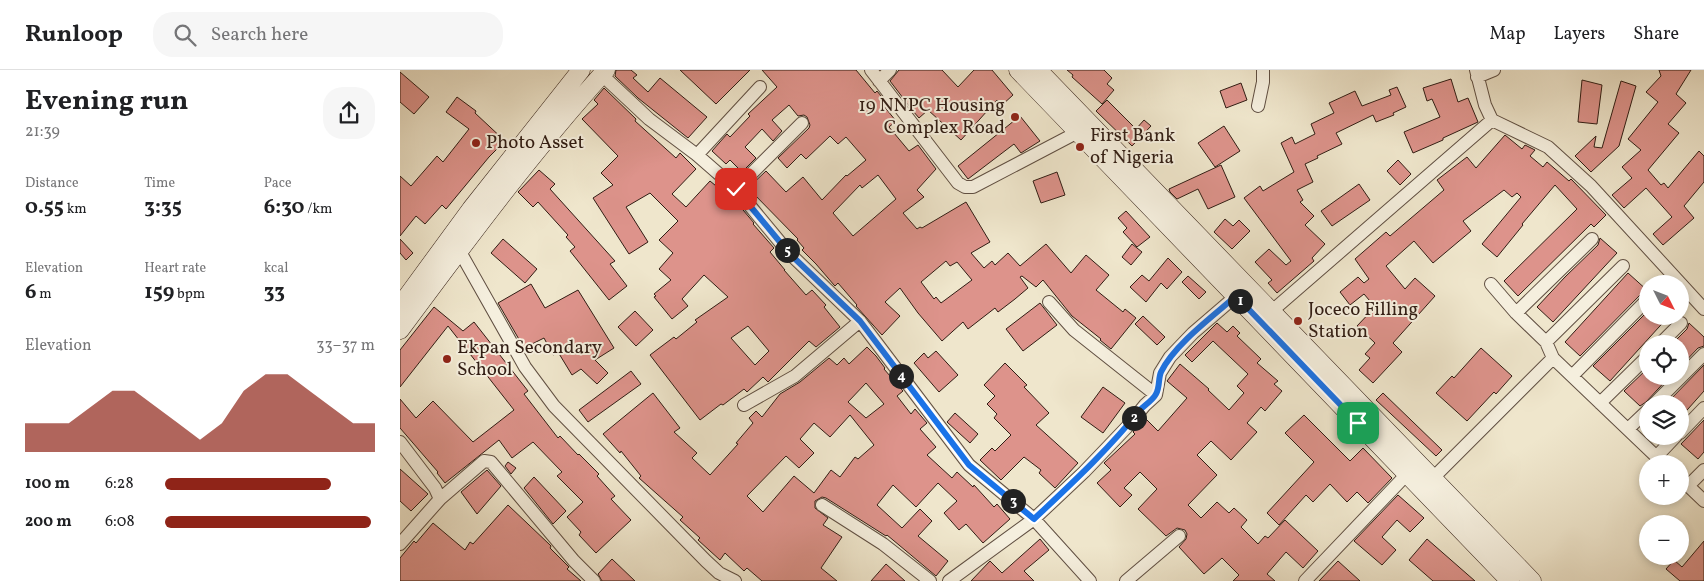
<!DOCTYPE html>
<html lang="en">
<head>
<meta charset="utf-8">
<style>
	body { margin:0; font-family:Vollkorn,serif; background:#f6f6f6; color:#202124; height:100vh; display:flex; flex-direction:column; font-size:19px; white-space:nowrap }
	* { box-sizing:border-box; margin:0 }
	p { font-size:16px; color:#757577 }
	.icon { flex:none; width:28px; height:28px; fill:none; stroke:currentColor; stroke-width:2; stroke-linecap:round; stroke-linejoin:round }
	.map { position:relative; flex:1; overflow:hidden }
	.side { display:flex; flex-direction:column; background:#fff; width:400px }
	.side>* { flex:none }
	.needle { width:32px; rotate:132deg }
	.tools { position:absolute; left:1239px; top:205px; display:grid; gap:10px }
	.tools a { display:grid; place-items:center; width:50px; height:50px; border-radius:50%; background:#fff; box-shadow:0 2px 8px #0003; font-size:25px }
	.pin { position:absolute; display:grid; place-items:center; width:42px; height:42px; color:#fff; margin:-21px; border-radius:10px; box-shadow:0 2px 8px #0006 }
	.km { position:absolute; width:25px; height:25px; margin:-12px; border-radius:50%; background:#222; color:#fff; font-size:14px; line-height:25px; text-align:center }
	.round { display:grid; place-items:center; flex:none; width:52px; height:52px; border-radius:20px; background:#f6f6f6 }
	.headline { display:flex; align-items:center; justify-content:space-between; height:85px; padding:0 25px }
	h1 { font-size:28px; font-weight:700; line-height:38px }
	.figures { display:grid; grid-template-columns:repeat(3,1fr); gap:8px; height:85px; padding:5px 25px }
	.figures div { display:grid; align-content:center }
	.figures b { font-size:21px; font-weight:700 }
	.figures small { font-size:14px; font-weight:400 }
	.figures p { font-size:14px }
	.chart { height:140px; padding:10px 25px }
	.chart p { display:flex; justify-content:space-between }
	.chart svg { width:100%; height:90px; margin-top:5px; fill:#8f2418; opacity:.7 }
	ul { padding:0 25px; list-style:none; font-size:16px }
	li { display:grid; grid-template-columns:80px 60px 1fr; align-items:center; height:38px }
	li i { height:12px; border-radius:6px; background:#8f2418 }
	header { display:flex; align-items:center; gap:30px; box-sizing:border-box; height:70px; padding:0 25px; background:#fff; border-bottom:1px solid #e0e0e0 }
	header strong { font-size:24px }
	nav { display:flex; gap:28px; margin-inline-start:auto; font-size:18px }
	.search { width:350px; height:45px; background:#f6f6f6; display:flex; align-items:center; gap:12px; box-sizing:border-box; padding:0 18px; border-radius:20px; color:#757577; font-size:19px }
	main { display:flex; flex:1; min-height:0 }
	.map>svg:first-child { display:block }
	.building { fill:#dd938b; stroke:#311d14; fill-rule:evenodd }
	.lines { fill:none; stroke-linecap:round; stroke-linejoin:round }
	.street-casing { stroke:#604f42; stroke-width:14 }
	.secondary-casing { stroke:#311d14; stroke-width:19 }
	.street { stroke:#f5efde; stroke-width:12 }
	.secondary { stroke:#f5efde; stroke-width:18 }
	.route-casing { stroke:#fff; stroke-width:10 }
	.route { stroke:#1a73e8; stroke-width:6 }
	.poi-dot { fill:#8f2418; stroke:#f5efde; stroke-width:2 }
	.labels { text-anchor:middle; dominant-baseline:central; stroke-width:4; stroke-linejoin:round; paint-order:stroke }
	.poi-label { font-size:19px; fill:#311d14; stroke:#f5efde; text-anchor:start }
</style>
</head>
<body>
<header>
<strong>Runloop</strong>
<div class="search"><svg class="icon" aria-label="search" viewBox="0 0 24 24"><circle cx="10" cy="10" r="6"/><path d="M15 15l6 6"/></svg>Search here</div>
<nav><a>Map</a><a>Layers</a><a>Share</a></nav>
</header>
<main>
<section class="side">
<div class="headline"><div><h1>Evening run</h1><p>21:39</p></div><a class="round"><svg class="icon" aria-label="share" viewBox="0 0 24 24"><path d="M12 15V3M7 8l5-5 5 5M5 13v7h14v-7"/></svg></a></div>
<div class="figures">
<div><p>Distance</p><b>0.55<small> km</small></b></div>
<div><p>Time</p><b>3:35</b></div>
<div><p>Pace</p><b>6:30<small> /km</small></b></div>
</div>
<div class="figures">
<div><p>Elevation</p><b>6<small> m</small></b></div>
<div><p>Heart rate</p><b>159<small> bpm</small></b></div>
<div><p>kcal</p><b>33</b></div>
</div>
<div class="chart"><p><span>Elevation</span>33–37 m</p>
<svg viewBox="0 0 160 44" preserveAspectRatio="none"><path d="M0 44V30L10 30L20 30L30 22L40 14L50 14L60 22L70 30L80 38L90 30L100 14L110 6L120 6L130 14L140 22L150 30L160 30V44z"/></svg>
</div>
<ul>
<li><b>100 m</b>6:28<i style="width:79%"></i></li>
<li><b>200 m</b>6:08<i style="width:98%"></i></li>
</ul>
</section>
<div class="map">
<svg width="1304" height="511" viewBox="0 0 1304 511">
	<rect width="100%" height="100%" fill="#efe6cc"/>
	<filter id="stains"><feTurbulence type="fractalNoise" baseFrequency=".004" numOctaves="4"/><feColorMatrix values="0 0 0 0 .2 0 0 0 0 .09 0 0 0 0 .02 0 0 0 .5 -.17"/></filter>
	<radialGradient id="worn" r=".72"><stop offset=".6" stop-color="#630" stop-opacity="0"/><stop offset="1" stop-color="#630" stop-opacity=".3"/></radialGradient>
	<!-- building -->
	<path class="building" d="M216 0H231L237 5 233 8 248 22 260 8 307 47 288 68 238 28 215 6Z
		M280 0H350L316 34Z
		M362 0H456L475 23 477 21 486 32 483 35 496 51 489 57 509 81 518 75 536 99 517 120 524 127 503 143 517 159 520 157 522 158 566 132 590 172 571 183 584 198 592 191 595 195 608 183 620 196 646 174 671 203 686 185 709 205 696 220 723 242 725 239 736 248 711 279 700 270 701 269 672 246 643 210 636 217 622 206 620 207 628 218 615 229 598 242 595 238 568 259 563 252 542 271 518 243 500 218 485 232 500 246 482 265 456 236 457 235 438 213 435 216 434 215 416 194 402 180 404 178 397 170 398 169 348 118 366 101 386 122 403 107 422 130 446 105 447 106 466 90 446 67 438 74 430 66 406 89 401 84 387 98 378 88 409 58 410 55 407 47 404 45 398 46 389 35 372 50 382 61 373 71 362 59 345 77 356 88 342 102 330 90 326 94 312 81 327 64 330 67 350 46 348 44 377 17ZM478 105 496 129 453 166 433 143 460 115 462 118ZM546 191 550 196 557 192 572 210 541 233 536 227 534 229 521 212Z
		M499 0H542L558 17 574 0H592L613 25 602 35 597 30 561 70 528 40 519 48 513 41 490 11Z
		M667 0H704L712 8 707 14 714 20 702 34 672 7 673 5Z
		M1259 0H1291L1276 24 1286 33 1268 54 1279 63 1248 100 1261 115 1264 113 1268 118 1299 81 1304 86V112L1284 136 1294 148 1263 175 1253 164 1272 147 1246 118 1224 138 1212 125 1232 108 1222 97 1241 80 1228 69 1258 32 1246 22 1261 6Z
		M0 2 29 27 14 44 0 32Z
		M1051 9 1058 32 1068 28 1078 52 1043 68V70L1013 83 1004 62 1040 47 1032 29 1027 31 1023 18Z
		M1182 10 1202 15 1197 54 1178 52Z
		M1221 11 1236 16 1219 76 1191 102 1175 86 1196 66 1194 77 1202 78Z
		M841 13 847 30 826 38 820 21Z
		M997 17 1006 37 993 43 994 45 976 52 973 45 936 63 942 74 917 86 918 88 905 94 913 112 897 120 903 130 900 132 914 146 905 155 925 174 912 188 914 191 877 223 868 213 872 210 855 192 869 179 886 195 891 191 844 128 860 116 863 121 894 102 881 73 892 67 895 74 915 64 911 54 934 43 929 33 955 21 962 36 991 25 989 20Z
		M204 18 236 49 235 51 276 88 280 83 296 99 272 124 286 137 310 111 338 134 354 153 353 154 374 178 370 182 385 200H384L406 225 412 220 426 235 424 237 440 257 416 277 409 271 368 312 363 307 347 322 344 319 323 335 321 334 300 350 250 285 274 267 276 269 297 252 295 250 328 227 304 205 282 229 288 236 272 249 254 227 256 226 254 224 271 210 259 199 273 183 259 170 278 151 250 123 226 137 248 172 229 184 193 128 213 115 201 103 218 86 182 49 198 34 194 30ZM348 256 369 281 355 295 331 268Z
		M57 27 76 41 75 43 105 71 89 87 46 139 42 135 25 154 16 146 0 166V106L11 116 37 86 43 92 69 59 46 42Z
		M707 30 736 59 744 50 751 56 732 76 696 41Z
		M620 46 640 71 621 83 614 74 568 109 558 96Z
		M824 56 840 81 815 97 798 73Z
		M1105 65 1122 79 1125 75 1135 80 1130 86 1143 97 1147 92 1169 111 1171 109 1206 145 1194 157 1191 154 1118 226 1104 211 1177 139 1155 115 1122 154 1123 155 1097 187 1082 174 1121 127 1117 123 1112 127 1104 120 1063 151 1071 161 1033 193 1014 171 986 196 1005 219 1015 208 1035 226 993 273 1002 282 973 313 959 300 970 288 965 284 975 273 957 256 975 237 964 224 950 235 940 222 958 207 964 213 969 209 955 189 986 162 990 166 1044 120 1037 110 1067 87 1076 98Z
		M998 90 1011 104 1000 115 987 101Z
		M821 95 835 127 808 139 798 119 777 129 770 122 769 119Z
		M139 100 155 114 150 119 215 191 210 194 227 216 209 230 170 181 175 177 166 167 168 165 138 132 133 137 118 122Z
		M657 102 665 125 641 133 633 111Z
		M959 114 970 130 932 156 921 141Z
		M726 141 750 167 737 177 723 162 727 158 718 148Z
		M825 149 833 156 839 150 850 161 832 179 814 162Z
		M1200 168 1217 183 1153 252 1137 237 1165 207 1198 175Z
		M0 169 13 183 6 190 0 183Z
		M103 169 137 199 125 213 91 183Z
		M732 174 742 182 731 195 722 187Z
		M768 188 782 202 767 219 761 213 746 232 730 217 742 205 749 211Z
		M1228 203 1248 221 1242 223 1180 286 1165 272Z
		M788 206 806 222 799 229 782 212Z
		M131 214 145 238 178 220 214 278 195 290 208 303 197 314 181 299 172 305 158 282 153 285 144 268 124 278 98 233Z
		M640 233 657 255 623 281 606 259Z
		M34 237 63 261 74 252 128 321 124 324 158 368 160 366 178 385 179 384 199 404 197 406 215 426 211 429 231 450 196 483 179 465 181 462 167 447 183 432 157 406 162 402 133 372 112 388 99 370 45 413 37 403 38 402 0 358V329L16 348 33 331 73 372 114 340 48 256 0 317V280Z
		M235 241 253 260 236 276 218 257Z
		M1248 241V246H1269L1210 311 1193 296Z
		M743 246 765 267 757 275 735 254Z
		M817 253 827 262 833 256 840 263 837 266 861 289 857 293 878 311 874 314 882 321 865 341 861 337 847 353 857 362 831 390 811 371 797 385 817 405 788 435 801 448 817 432 829 443 834 438 847 450 841 457 858 474 865 466 868 468 885 450 918 481 903 498 886 482 867 504 875 511H833L839 505 822 488 804 504 779 477 786 469 787 464 785 460 777 458 766 466 738 439 757 419 740 402 724 418 732 425 720 437 697 413 711 400 704 393 735 364 733 362 746 349 758 361 787 328 767 311 780 294 809 319 808 320 829 340 844 323 837 316 848 304 813 271 792 292 785 285Z
		M1289 253 1304 267V276L1298 278 1280 297V274H1272L1287 259Z
		M467 277 476 286 485 298 484 299 503 321 497 326 511 344 515 339 527 353 520 359 536 377 527 385 552 408 557 402 573 417 574 415 594 437 597 434 610 449 583 473 566 454 559 460 544 443 557 431 538 413 516 437 493 415 477 435 502 458 520 439 532 451 518 466 548 491 536 506 487 465 486 466 426 428 422 427 415 431V438L428 448 423 455 442 467 421 498 437 511H362L347 498 344 501 325 483 320 490 298 470 300 468 280 450 283 447 239 408 241 406 221 381 220 383 203 364 253 323 280 358 274 362 297 383 292 388 310 405 338 374 336 373 353 353 349 348 356 341 362 347 380 324 400 312 429 288 437 295 444 288 449 294ZM466 313 484 334 466 348 448 332ZM450 345 474 375 458 389 455 387 440 407 431 400 414 423 394 406 363 442 347 426 386 386 399 398 414 383 400 369 414 353 430 367Z
		M1081 278 1112 306 1096 324 1094 322 1067 351 1036 323 1052 306 1054 308Z
		M536 281 558 305 539 322 514 293 524 283 528 288Z
		M605 293 627 315 624 317 649 343 636 355 678 393 655 418 639 403 641 400 624 387 601 410 580 390 592 378 595 381 611 365 594 348 597 344 587 334 595 326 584 315Z
		M1304 295V321L1280 348V334H1266Z
		M1248 298V306H1270L1246 332 1240 336 1224 321Z
		M231 301 241 314 188 352 179 340Z
		M703 317 725 333 703 363 681 347Z
		M983 323 1042 380 1036 386 976 330Z
		M555 343 578 364 570 373 547 352Z
		M904 345 950 391 963 378 992 408 968 433 957 422 947 432 930 414 913 432 906 425 879 455 867 443 914 392 885 363Z
		M1304 350V382L1298 389 1281 374Z
		M108 392 116 398 111 404 105 396Z
		M0 399 28 424 11 441 0 431Z
		M87 400 101 416 77 444 61 422Z
		M134 407 166 441 153 454 124 418Z
		M998 425 1024 448 1010 462 997 450 982 467 996 480 982 495 954 471Z
		M108 435 149 474 151 476 150 478 169 497 167 499 181 511H0V488L14 471 16 473 33 453 65 480 70 472 73 474Z
		M640 469 649 480 624 501 634 511H571L590 491 602 503Z
		M1027 469 1075 511H1033L1009 490Z
		M1304 471V511H1280L1266 499 1274 490 1282 497Z
		M212 489 235 511H202L198 504Z
		M938 491 960 511H919Z
		M486 494 505 511H471Z"/>
	<g class="lines">
		<!-- street casing -->
		<g class="street-casing">
			<path id="street" d="M471 0 558 113 565 117H573L678 62
				M1076 0 1085 35 1092 50 1148 77 1191 116 1304 239
				M202 5 249 49 297 85 336 119 389 183 460 251 569 395 634 449 690 511
				M1077 7 1094 0
				M479 11 490 0
				M858 36 863 12V0
				M297 85 360 17
				M336 119 402 53
				M59 180 125 297 154 336 306 491 319 503 335 511
				M1091 214 1116 243 1146 272 1153 288 1264 394
				M649 232 674 260 756 325
				M872 241 1092 50
				M1116 243 1192 169
				M1146 272 1223 196
				M1260 274 1281 253
				M1172 306 1248 229
				M1200 333 1248 286
				M1254 334 1304 284
				M344 335 395 306 460 251
				M1228 359 1248 340
				M1280 363 1304 338
				M0 372 35 418 40 429 84 391 91 392 174 491 194 511
				M1257 386 1276 366
				M1033 408 1153 288
				M1280 408 1304 431
				M1288 416 1304 400
				M422 435 483 474 530 511
				M0 474 40 429
				M549 511 634 449 684 402 727 357 745 335 756 325 760 303 770 287 793 263 836 226
				M726 511 779 466
				M905 511 1007 404"/>
		</g>
		<!-- secondary casing -->
		<g class="secondary-casing">
			<path id="secondary" d="M618 0 1110 511
				M638 0 1132 511
				M0 236 71 139 181 0
				M0 260C66 171 132 82 206 0"/>
		</g>
		<!-- street -->
		<use href="#street" class="street"/>
		<!-- secondary -->
		<use href="#secondary" class="secondary"/>
	</g>
	<g class="lines">
		<!-- route casing -->
		<g class="route-casing">
			<path id="route" d="M336 119 389 183 460 251 569 395 634 449C671 414 708 380 740 340 745 335 753 330 756 324 760 317 758 309 761 302 774 275 813 246 836 226L958 353"/>
		</g>
		<!-- route -->
		<use href="#route" class="route"/>
	</g>
	<!-- markers -->
	<g class="poi-dot">
		<circle cx="615" cy="47" r="5"/>
		<circle cx="76" cy="73" r="5"/>
		<circle cx="680" cy="77" r="5"/>
		<circle cx="898" cy="251" r="5"/>
		<circle cx="47" cy="289" r="5"/>
	</g>
	<g class="labels">
		<!-- poi labels -->
		<g class="poi-label">
			<text x="605" y="36" text-anchor="end">19 NNPC Housing<tspan x="605" dy="22">Complex Road</tspan></text>
			<text x="690" y="66">First Bank<tspan x="690" dy="22">of Nigeria</tspan></text>
			<text x="86" y="73">Photo Asset</text>
			<text x="908" y="240">Joceco Filling<tspan x="908" dy="22">Station</tspan></text>
			<text x="57" y="278">Ekpan Secondary<tspan x="57" dy="22">School</tspan></text>
		</g>
	</g>
	<rect width="100%" height="100%" filter="url(#stains)"/>
	<rect width="100%" height="100%" fill="url(#worn)"/>
</svg>
<div class="tools">
<a><svg class="needle" viewBox="-14 -14 28 28"><path d="M0-13l5 13h-10z" fill="#e53935"/><path d="M0 13l5-13h-10z" fill="#757577"/></svg></a>
<a><svg class="icon" aria-label="locate" viewBox="0 0 24 24"><circle cx="12" cy="12" r="6"/><path d="M12 2v4M12 18v4M2 12h4M18 12h4"/></svg></a>
<a><svg class="icon" aria-label="layers" viewBox="0 0 24 24"><path d="M12 4l9 5-9 5-9-5zM3 14l9 5 9-5"/></svg></a>
<a>+</a>
<a>−</a>
</div>
<div class="pin" style="left:958px;top:353px;background:#1e9e55"><svg class="icon" aria-label="arrive" viewBox="0 0 24 24"><path d="M6 21V4h12l-3 4 3 4H6"/></svg></div>
<div class="pin" style="left:336px;top:119px;background:#d93025"><svg class="icon" aria-label="check" viewBox="0 0 24 24"><path d="M5 12l5 5 9-10"/></svg></div>
<b class="km" style="left:840px;top:231px">1</b>
<b class="km" style="left:734px;top:348px">2</b>
<b class="km" style="left:613px;top:431px">3</b>
<b class="km" style="left:501px;top:306px">4</b>
<b class="km" style="left:387px;top:180px">5</b>
</div>
</main>
</body>
</html>
